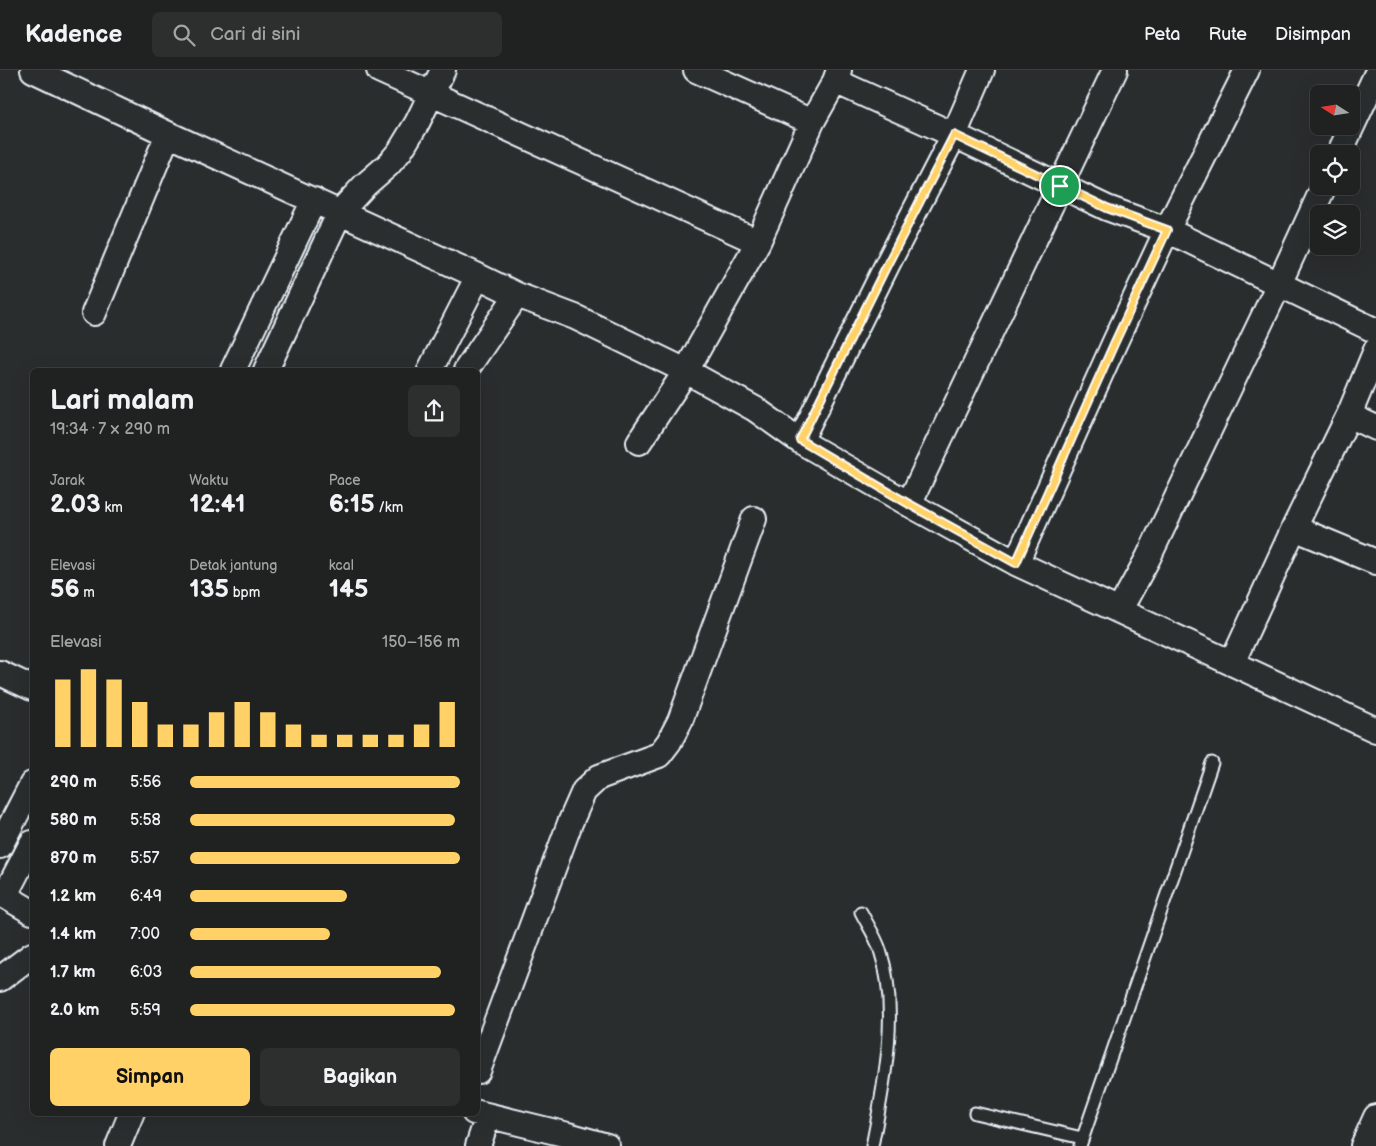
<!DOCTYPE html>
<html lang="id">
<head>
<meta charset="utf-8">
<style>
	body { margin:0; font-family:"Balsamiq Sans",sans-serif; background:#2d2f2f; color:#f1f3f6; height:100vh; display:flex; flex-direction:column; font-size:19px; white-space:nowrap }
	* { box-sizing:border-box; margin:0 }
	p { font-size:16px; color:#a2a4a5 }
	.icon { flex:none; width:28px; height:28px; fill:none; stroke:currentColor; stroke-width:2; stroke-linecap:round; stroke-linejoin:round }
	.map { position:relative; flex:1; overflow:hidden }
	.panel { position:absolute; left:30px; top:298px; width:450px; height:748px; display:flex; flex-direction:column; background:#202222; border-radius:8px; box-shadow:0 5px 20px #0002,0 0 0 1px #3d3f40 }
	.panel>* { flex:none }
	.needle { width:32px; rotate:282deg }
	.buttons { position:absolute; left:1310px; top:15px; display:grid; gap:10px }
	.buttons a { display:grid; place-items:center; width:50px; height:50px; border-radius:8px; background:#202222; box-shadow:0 5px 20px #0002,0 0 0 1px #3d3f40; font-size:25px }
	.pin { position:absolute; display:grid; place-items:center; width:42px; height:42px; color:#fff; margin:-21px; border:2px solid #fff; border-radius:50%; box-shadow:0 1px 5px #0007 }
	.round { display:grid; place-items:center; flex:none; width:52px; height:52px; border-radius:8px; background:#2d2f2f }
	.head { display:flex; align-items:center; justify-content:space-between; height:85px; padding:0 20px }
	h1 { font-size:28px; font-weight:700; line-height:38px }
	.figures { display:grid; grid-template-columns:repeat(3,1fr); gap:8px; height:85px; padding:5px 20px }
	.figures div { display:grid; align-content:center }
	.figures b { font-size:25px; font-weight:700 }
	.figures small { font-size:14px; font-weight:400 }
	.figures p { font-size:14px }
	.chart { height:140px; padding:10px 20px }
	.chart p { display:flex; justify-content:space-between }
	.chart svg { width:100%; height:90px; margin-top:5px; stroke:#ffd166; stroke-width:6 }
	.action { display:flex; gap:10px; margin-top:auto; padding:10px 20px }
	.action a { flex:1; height:58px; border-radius:8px; background:#ffd166; color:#111; font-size:20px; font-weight:700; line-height:58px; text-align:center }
	.action a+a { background:#2d2f2f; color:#f1f3f6 }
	ul { padding:0 20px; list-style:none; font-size:16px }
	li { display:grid; grid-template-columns:80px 60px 1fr; align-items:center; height:38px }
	li i { height:12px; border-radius:6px; background:#ffd166 }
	header { display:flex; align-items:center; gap:30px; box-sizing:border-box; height:70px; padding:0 25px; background:#202222; border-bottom:1px solid #3d3f40 }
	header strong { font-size:24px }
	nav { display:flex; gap:28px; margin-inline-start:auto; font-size:18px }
	.search { width:350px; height:45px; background:#2d2f2f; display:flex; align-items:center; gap:12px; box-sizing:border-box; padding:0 18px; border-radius:8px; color:#a2a4a5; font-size:19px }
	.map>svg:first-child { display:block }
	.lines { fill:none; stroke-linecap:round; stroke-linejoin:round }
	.service-casing { stroke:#e8f1f8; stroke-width:15 }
	.minor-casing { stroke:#e8f1f8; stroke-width:28 }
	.service { stroke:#2a2d2e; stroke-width:11 }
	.minor { stroke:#2a2d2e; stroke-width:24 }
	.route-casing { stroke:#fff; stroke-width:10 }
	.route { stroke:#ffd166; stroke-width:6 }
</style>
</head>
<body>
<header>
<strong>Kadence</strong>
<div class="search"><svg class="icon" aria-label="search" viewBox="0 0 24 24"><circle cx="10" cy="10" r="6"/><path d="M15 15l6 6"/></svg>Cari di sini</div>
<nav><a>Peta</a><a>Rute</a><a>Disimpan</a></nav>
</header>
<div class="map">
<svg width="1376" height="1076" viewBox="0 0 1376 1076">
	<rect width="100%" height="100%" fill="#2a2d2e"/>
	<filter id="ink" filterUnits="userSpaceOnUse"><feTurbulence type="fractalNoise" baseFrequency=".02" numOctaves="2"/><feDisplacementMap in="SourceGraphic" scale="10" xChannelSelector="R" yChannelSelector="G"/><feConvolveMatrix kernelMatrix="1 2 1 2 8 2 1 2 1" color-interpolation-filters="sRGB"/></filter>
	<g filter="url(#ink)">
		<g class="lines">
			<!-- service casing -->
			<g class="service-casing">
				<path id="service" d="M861 842C867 854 876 867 880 880 900 939 884 1016 872 1076
					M975 1043 1082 1068
					M1080 1076 1212 693"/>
			</g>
			<!-- minor casing -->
			<g class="minor-casing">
				<path id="minor" d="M33 0 168 64 478 206 517 225 575 247 686 301 755 339 800 371 909 434 1016 493 1376 660
					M379 0 758 172
					M696 0 812 52
					M835 11 954 65 1107 138 1167 160 1376 261
					M1339 84 1376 5
					M94 243 168 64
					M233 300 314 130
					M266 300 340 142 365 115 388 95 400 81 417 53 443 0
					M430 300 478 206
					M466 300 517 225
					M1349 345 1376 358
					M800 371 887 195 954 65 982 0
					M639 372 686 301 758 172 812 52 835 11 839 0
					M909 434 1115 0
					M1294 458 1376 492
					M1016 493 1114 274 1167 160 1247 0
					M1119 541 1148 488 1279 214 1324 116
					M1232 593 1294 458 1349 345 1376 280
					M0 603 32 618
					M0 776 32 714
					M0 823 32 842
					M5 825 32 773
					M0 909 32 885
					M478 1001 570 753 584 721 599 707 659 685 669 672 680 651 754 449
					M474 1042 568 1065 607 1076
					M118 1076 132 1042
					M478 1076 488 1046
					M1363 1076 1376 1047"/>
			</g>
			<!-- service -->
			<use href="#service" class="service"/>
			<!-- minor -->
			<use href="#minor" class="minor"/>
		</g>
	</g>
	<g class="lines" filter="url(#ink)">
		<!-- route casing -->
		<g class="route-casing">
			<path id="route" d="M954 65 1107 138 1167 160 1114 274 1016 493 909 434 800 370 887 195Z"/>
		</g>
		<!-- route -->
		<use href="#route" class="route"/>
	</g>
</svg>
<div class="buttons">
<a><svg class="needle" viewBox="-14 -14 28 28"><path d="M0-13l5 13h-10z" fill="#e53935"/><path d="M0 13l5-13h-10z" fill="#a2a4a5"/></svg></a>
<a><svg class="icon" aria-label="locate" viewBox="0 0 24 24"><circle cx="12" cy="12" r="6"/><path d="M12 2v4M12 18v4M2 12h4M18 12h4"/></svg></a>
<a><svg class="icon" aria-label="layers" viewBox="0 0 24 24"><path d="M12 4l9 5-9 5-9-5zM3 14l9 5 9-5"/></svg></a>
</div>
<div class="pin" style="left:1060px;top:116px;background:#1e9e55"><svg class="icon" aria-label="arrive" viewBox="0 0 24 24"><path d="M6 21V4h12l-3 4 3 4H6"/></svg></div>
<section class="panel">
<div class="head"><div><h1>Lari malam</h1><p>19:34 · 7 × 290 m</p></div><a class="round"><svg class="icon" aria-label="share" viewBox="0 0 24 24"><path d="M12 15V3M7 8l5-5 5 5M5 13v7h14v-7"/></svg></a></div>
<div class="figures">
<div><p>Jarak</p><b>2.03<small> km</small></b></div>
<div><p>Waktu</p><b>12:41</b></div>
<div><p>Pace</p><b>6:15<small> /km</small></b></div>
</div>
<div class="figures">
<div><p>Elevasi</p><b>56<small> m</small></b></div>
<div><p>Detak jantung</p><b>135<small> bpm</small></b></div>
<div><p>kcal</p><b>145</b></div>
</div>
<div class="chart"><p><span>Elevasi</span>150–156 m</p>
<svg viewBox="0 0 160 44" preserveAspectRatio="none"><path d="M5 44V11M15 44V6M25 44V11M35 44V22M45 44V33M55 44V33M65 44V27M75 44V22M85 44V27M95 44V33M105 44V38M115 44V38M125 44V38M135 44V38M145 44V33M155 44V22"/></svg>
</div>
<ul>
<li><b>290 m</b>5:56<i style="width:100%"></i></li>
<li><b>580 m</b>5:58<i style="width:98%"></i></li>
<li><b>870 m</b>5:57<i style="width:100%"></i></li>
<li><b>1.2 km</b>6:49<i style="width:58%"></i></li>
<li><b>1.4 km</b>7:00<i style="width:52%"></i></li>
<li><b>1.7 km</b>6:03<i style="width:93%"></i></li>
<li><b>2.0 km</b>5:59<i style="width:98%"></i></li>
</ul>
<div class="action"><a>Simpan</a><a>Bagikan</a></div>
</section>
</div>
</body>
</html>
